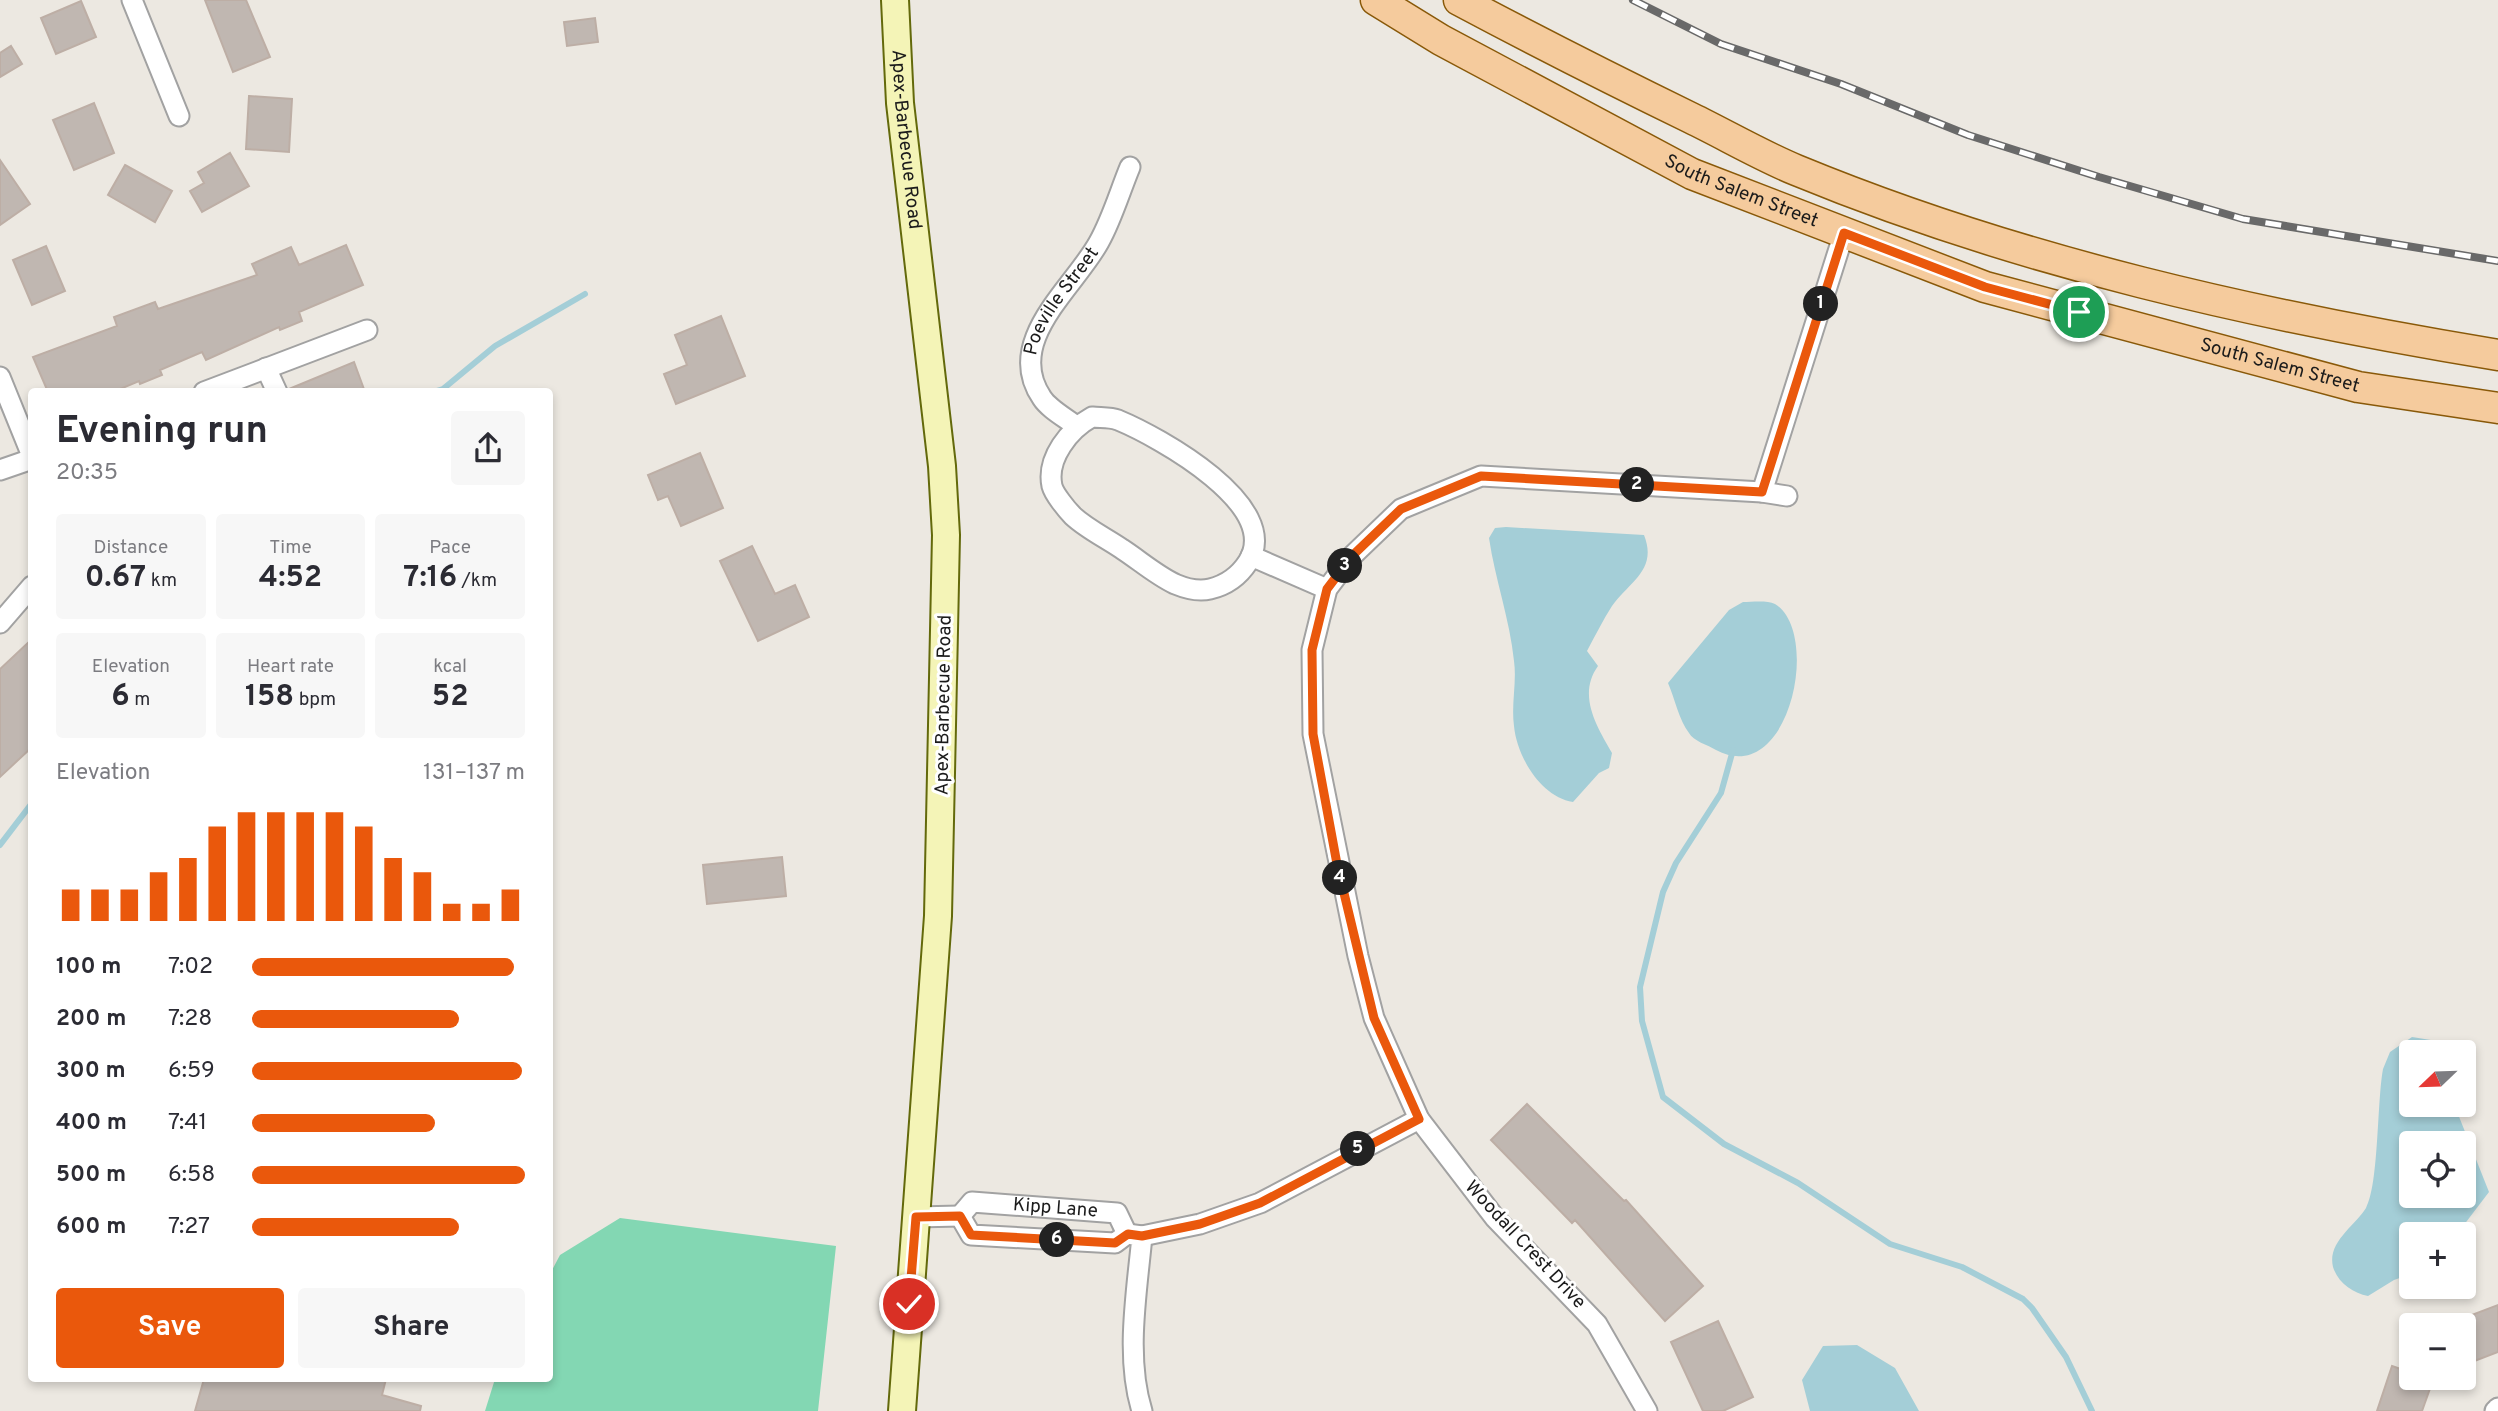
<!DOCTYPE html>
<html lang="en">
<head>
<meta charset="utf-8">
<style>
	body { margin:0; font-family:Overpass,sans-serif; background:#f7f7f7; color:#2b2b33; height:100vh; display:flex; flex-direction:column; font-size:26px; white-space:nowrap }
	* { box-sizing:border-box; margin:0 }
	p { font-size:23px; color:#7c7c81 }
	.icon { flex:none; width:38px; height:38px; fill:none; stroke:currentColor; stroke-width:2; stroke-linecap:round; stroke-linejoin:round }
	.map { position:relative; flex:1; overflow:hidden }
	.details { position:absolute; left:28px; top:388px; width:525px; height:994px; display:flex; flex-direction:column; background:#fff; border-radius:7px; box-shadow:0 4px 10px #0003 }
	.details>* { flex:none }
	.needle { width:46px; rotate:247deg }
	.fabs { position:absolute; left:2399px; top:1040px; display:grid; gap:14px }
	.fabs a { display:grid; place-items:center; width:77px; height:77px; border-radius:7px; background:#fff; box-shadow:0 4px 10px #0003; font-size:35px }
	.pin { position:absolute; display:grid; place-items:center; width:60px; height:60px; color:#fff; margin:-30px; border:4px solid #fff; border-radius:50%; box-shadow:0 2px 7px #0007 }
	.km { position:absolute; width:35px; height:35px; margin:-18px; border-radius:50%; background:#222; color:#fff; font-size:19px; line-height:35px; text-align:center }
	.round { display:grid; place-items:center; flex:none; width:74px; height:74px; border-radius:7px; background:#f7f7f7 }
	.overview { display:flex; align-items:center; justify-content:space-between; height:119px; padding:0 28px }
	h1 { font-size:38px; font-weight:700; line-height:52px }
	.stats { display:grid; grid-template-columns:repeat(3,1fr); gap:10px; height:119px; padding:7px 28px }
	.stats div { display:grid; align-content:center; border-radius:7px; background:#f7f7f7; text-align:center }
	.stats b { font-size:30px; font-weight:700 }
	.stats small { font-size:19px; font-weight:400 }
	.stats p { font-size:19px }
	.chart { height:196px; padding:14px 28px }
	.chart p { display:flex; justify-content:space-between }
	.chart svg { width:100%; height:126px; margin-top:7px; stroke:#ea580c; stroke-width:6 }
	.primary-button { display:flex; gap:14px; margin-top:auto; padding:14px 28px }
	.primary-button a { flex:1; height:80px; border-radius:7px; background:#ea580c; color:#fff; font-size:28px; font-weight:700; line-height:80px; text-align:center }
	.primary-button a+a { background:#f7f7f7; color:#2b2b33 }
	ul { padding:0 28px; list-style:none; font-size:23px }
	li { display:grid; grid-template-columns:112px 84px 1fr; align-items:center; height:52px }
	li i { height:18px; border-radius:9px; background:#ea580c }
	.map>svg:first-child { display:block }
	.pitch { fill:#83d7b3 }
	.water { fill:#a4ced7; fill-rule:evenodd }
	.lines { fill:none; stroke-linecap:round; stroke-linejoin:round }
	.stream { stroke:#a4ced7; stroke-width:6 }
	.building { fill:#c0b7b1; stroke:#bdaea5; stroke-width:2 }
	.street-casing { stroke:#a2a2a2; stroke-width:23 }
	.secondary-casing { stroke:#63690b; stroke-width:30 }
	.primary-casing { stroke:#895909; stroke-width:33 }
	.street { stroke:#fff; stroke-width:19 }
	.secondary { stroke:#f4f4b7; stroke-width:26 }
	.primary { stroke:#f5cb9d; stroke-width:30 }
	.rail-casing { stroke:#696969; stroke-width:8 }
	.rail { stroke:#fff; stroke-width:5; stroke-dasharray:16; stroke-linecap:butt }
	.route-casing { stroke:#fff; stroke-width:14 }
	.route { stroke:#ea580c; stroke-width:9 }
	.labels { text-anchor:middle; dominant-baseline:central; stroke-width:6; stroke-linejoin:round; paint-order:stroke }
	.street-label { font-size:19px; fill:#1b1b1b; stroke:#fff }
</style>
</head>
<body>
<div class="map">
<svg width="2498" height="1411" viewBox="0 0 2498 1411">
	<rect width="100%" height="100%" fill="#ece8e1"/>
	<!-- pitch -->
	<path class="pitch" d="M620 1218 836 1246 818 1411H485L495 1379H550V1274L560 1255Z"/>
	<!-- water -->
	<path class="water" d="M1506 527 1644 535C1658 570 1629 582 1612 606 1603 620 1595 636 1587 651L1598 666C1577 695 1597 727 1612 753L1609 768 1599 773 1573 802C1541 797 1517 757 1514 726 1511 704 1517 682 1514 661 1510 620 1495 579 1489 538L1495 528Z
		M1743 602C1752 602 1767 600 1775 604 1822 633 1789 789 1716 750 1708 745 1693 741 1689 733 1679 720 1675 699 1668 683L1729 610Z
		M2412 1037 2437 1041 2440 1052H2412V1104H2454L2489 1192 2457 1234H2412L2411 1274 2394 1280 2368 1296C2353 1293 2338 1283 2333 1267 2327 1242 2355 1226 2366 1208 2379 1184 2377 1101 2383 1069L2390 1052ZM2412 1143H2464V1195H2412Z
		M1857 1345 1895 1368 1919 1411H1810L1802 1380 1823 1346Z"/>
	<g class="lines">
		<!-- stream -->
		<path class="stream" d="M433 392 443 389 495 346 585 294
			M1733 750 1721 793 1676 863 1663 892 1640 987 1642 1021 1663 1097 1724 1144 1798 1183 1890 1244 1962 1267 2023 1299 2032 1308 2066 1357 2092 1411
			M0 845 32 803"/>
	</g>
	<!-- building -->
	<path class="building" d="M205 0H246L270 57 233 72Z
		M81 1 96 37 56 54 41 18Z
		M595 18 598 42 567 46 564 22Z
		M11 46 22 64 0 77V53Z
		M249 96 292 99 289 152 246 149Z
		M94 103 114 153 74 170 53 120Z
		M230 153 249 186 202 212 190 191 204 183 198 172Z
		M0 160 30 204 0 225Z
		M125 165 172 191 155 222 108 195Z
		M346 245 363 285 299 312 302 321 280 330 279 327 206 360 202 352 160 370 162 375 140 384 139 381 113 392H48L33 357 117 326 114 317 155 302 158 309 257 275 252 264 291 247 299 265Z
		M46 246 65 291 32 305 13 260Z
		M721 316 745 376 676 404 664 374 687 365 675 335Z
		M354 362 365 392H289V389Z
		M700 453 723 508 681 526 668 496 658 500 648 475Z
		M752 546 775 594 795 585 809 617 758 641 720 561Z
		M32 639V747L0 777V669Z
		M782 857 786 896 707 904 703 865Z
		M1527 1104 1624 1201 1626 1200 1703 1286 1665 1321 1575 1220 1572 1223 1491 1140Z
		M2498 1305V1352L2464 1365V1318Z
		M1718 1321 1753 1397 1723 1411H1703L1671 1342Z
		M2392 1366 2412 1373V1377L2433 1380 2422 1411H2377Z
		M204 1379H386L382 1395 421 1406 420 1411H195Z"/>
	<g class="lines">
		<!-- street casing -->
		<g class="street-casing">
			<g id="street">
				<path d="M132 0 179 116"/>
				<path d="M266 368 277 392"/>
				<path d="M0 377 32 456"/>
				<path d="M204 392 367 330"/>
				<path d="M1092 417C1100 418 1110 417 1118 420 1159 437 1284 506 1248 562 1239 576 1227 585 1210 589 1198 592 1187 589 1175 584 1156 575 1139 560 1122 549 1106 538 1087 529 1073 516 1067 510 1054 494 1052 486 1046 458 1070 429 1092 417Z"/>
				<path id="s1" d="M1076 426C1066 418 1049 409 1042 398 1003 341 1074 288 1099 242 1112 219 1120 191 1130 167"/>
				<path d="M0 470 32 459"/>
				<path d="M1762 492 1844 233"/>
				<path d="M1251 556 1327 589"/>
				<path d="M0 623 32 586"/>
				<path id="s2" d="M960 1216 972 1202 1117 1213 1127 1234"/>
				<path d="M960 1216 971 1235 1115 1243 1127 1234"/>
				<path d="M916 1217 960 1216"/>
				<path d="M1127 1234 1142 1236C1137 1291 1125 1357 1142 1411"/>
				<path d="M1142 1236 1200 1224 1260 1203 1419 1119"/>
				<path d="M1647 1411 1597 1324 1495 1218 1419 1119 1374 1018 1358 956 1313 734 1312 650 1327 589 1352 556 1401 509 1481 476 1762 492 1787 496"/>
				<path d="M2495 1411 2498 1408"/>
			</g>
		</g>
		<!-- secondary casing -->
		<g class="secondary-casing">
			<g id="secondary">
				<path id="s3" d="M895 0 900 103 942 466 946 535 938 916 902 1411"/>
			</g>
		</g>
		<!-- primary casing -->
		<g class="primary-casing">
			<g id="primary">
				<path id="s4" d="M1376 0 1441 40 1692 174 1985 287 2358 387 2498 408"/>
				<path d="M1459 0C1536 41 1613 80 1691 118 1726 135 1760 155 1796 170 2019 262 2260 316 2498 355"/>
			</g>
		</g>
		<!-- street -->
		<use href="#street" class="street"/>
		<!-- secondary -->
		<use href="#secondary" class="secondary"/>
		<!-- primary -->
		<use href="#primary" class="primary"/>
		<!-- rail casing -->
		<g class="rail-casing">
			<path id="rail" d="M1633 0 1721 44 1841 84 1968 135 2099 177 2243 219 2498 261"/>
		</g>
		<!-- rail -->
		<use href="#rail" class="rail"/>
	</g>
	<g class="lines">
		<!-- route casing -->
		<g class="route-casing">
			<path id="route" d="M909 1304 916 1217 960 1216 971 1235 1115 1243 1128 1234 1142 1236 1200 1224 1260 1203 1419 1119 1374 1018 1337 864 1313 734 1312 650 1327 589 1352 556 1401 509 1481 476 1762 492 1844 233 1985 287 2079 312"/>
		</g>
		<!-- route -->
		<use href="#route" class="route"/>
	</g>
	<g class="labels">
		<!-- street labels -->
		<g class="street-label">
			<text stroke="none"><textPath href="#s3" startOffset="140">Apex-Barbecue Road</textPath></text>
			<text stroke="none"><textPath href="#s4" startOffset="413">South Salem Street</textPath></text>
			<text stroke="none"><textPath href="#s1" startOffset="152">Poeville Street</textPath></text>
			<text stroke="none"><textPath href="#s4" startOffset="980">South Salem Street</textPath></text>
			<text transform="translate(944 705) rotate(-89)">Apex-Barbecue Road</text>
			<text stroke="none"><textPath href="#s2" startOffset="102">Kipp Lane</textPath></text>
			<text transform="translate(1525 1245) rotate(47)">Woodall Crest Drive</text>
		</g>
	</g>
</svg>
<div class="fabs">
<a><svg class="needle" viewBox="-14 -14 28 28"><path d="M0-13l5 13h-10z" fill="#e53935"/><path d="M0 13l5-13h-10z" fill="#7c7c81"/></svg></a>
<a><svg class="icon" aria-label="locate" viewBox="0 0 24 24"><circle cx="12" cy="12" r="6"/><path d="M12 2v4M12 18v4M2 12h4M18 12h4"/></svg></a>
<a>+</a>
<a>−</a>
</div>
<div class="pin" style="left:2079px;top:312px;background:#1e9e55"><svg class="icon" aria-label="arrive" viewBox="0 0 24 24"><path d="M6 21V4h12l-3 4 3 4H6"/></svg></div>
<div class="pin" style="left:909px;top:1304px;background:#d93025"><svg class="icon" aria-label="check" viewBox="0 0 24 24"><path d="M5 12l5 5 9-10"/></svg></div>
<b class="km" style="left:1821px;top:304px">1</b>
<b class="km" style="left:1637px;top:485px">2</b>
<b class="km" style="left:1345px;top:566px">3</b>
<b class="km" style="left:1340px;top:878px">4</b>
<b class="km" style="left:1358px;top:1149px">5</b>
<b class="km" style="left:1057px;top:1240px">6</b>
<section class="details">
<div class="overview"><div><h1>Evening run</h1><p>20:35</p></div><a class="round"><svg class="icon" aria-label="share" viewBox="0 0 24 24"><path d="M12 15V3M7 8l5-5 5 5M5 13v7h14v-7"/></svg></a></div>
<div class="stats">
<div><p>Distance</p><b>0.67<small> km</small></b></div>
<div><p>Time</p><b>4:52</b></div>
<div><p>Pace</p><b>7:16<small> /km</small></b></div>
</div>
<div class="stats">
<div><p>Elevation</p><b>6<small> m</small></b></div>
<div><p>Heart rate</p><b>158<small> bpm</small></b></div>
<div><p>kcal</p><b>52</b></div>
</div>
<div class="chart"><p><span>Elevation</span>131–137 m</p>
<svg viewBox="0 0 160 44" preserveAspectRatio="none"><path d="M5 44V33M15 44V33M25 44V33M35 44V27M45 44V22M55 44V11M65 44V6M75 44V6M85 44V6M95 44V6M105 44V11M115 44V22M125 44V27M135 44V38M145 44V38M155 44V33"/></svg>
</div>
<ul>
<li><b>100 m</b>7:02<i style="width:96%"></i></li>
<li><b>200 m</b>7:28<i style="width:76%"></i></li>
<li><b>300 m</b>6:59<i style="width:99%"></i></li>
<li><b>400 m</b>7:41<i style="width:67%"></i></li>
<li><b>500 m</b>6:58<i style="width:100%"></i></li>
<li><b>600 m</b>7:27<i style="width:76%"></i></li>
</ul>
<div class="primary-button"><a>Save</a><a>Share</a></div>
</section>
</div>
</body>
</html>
